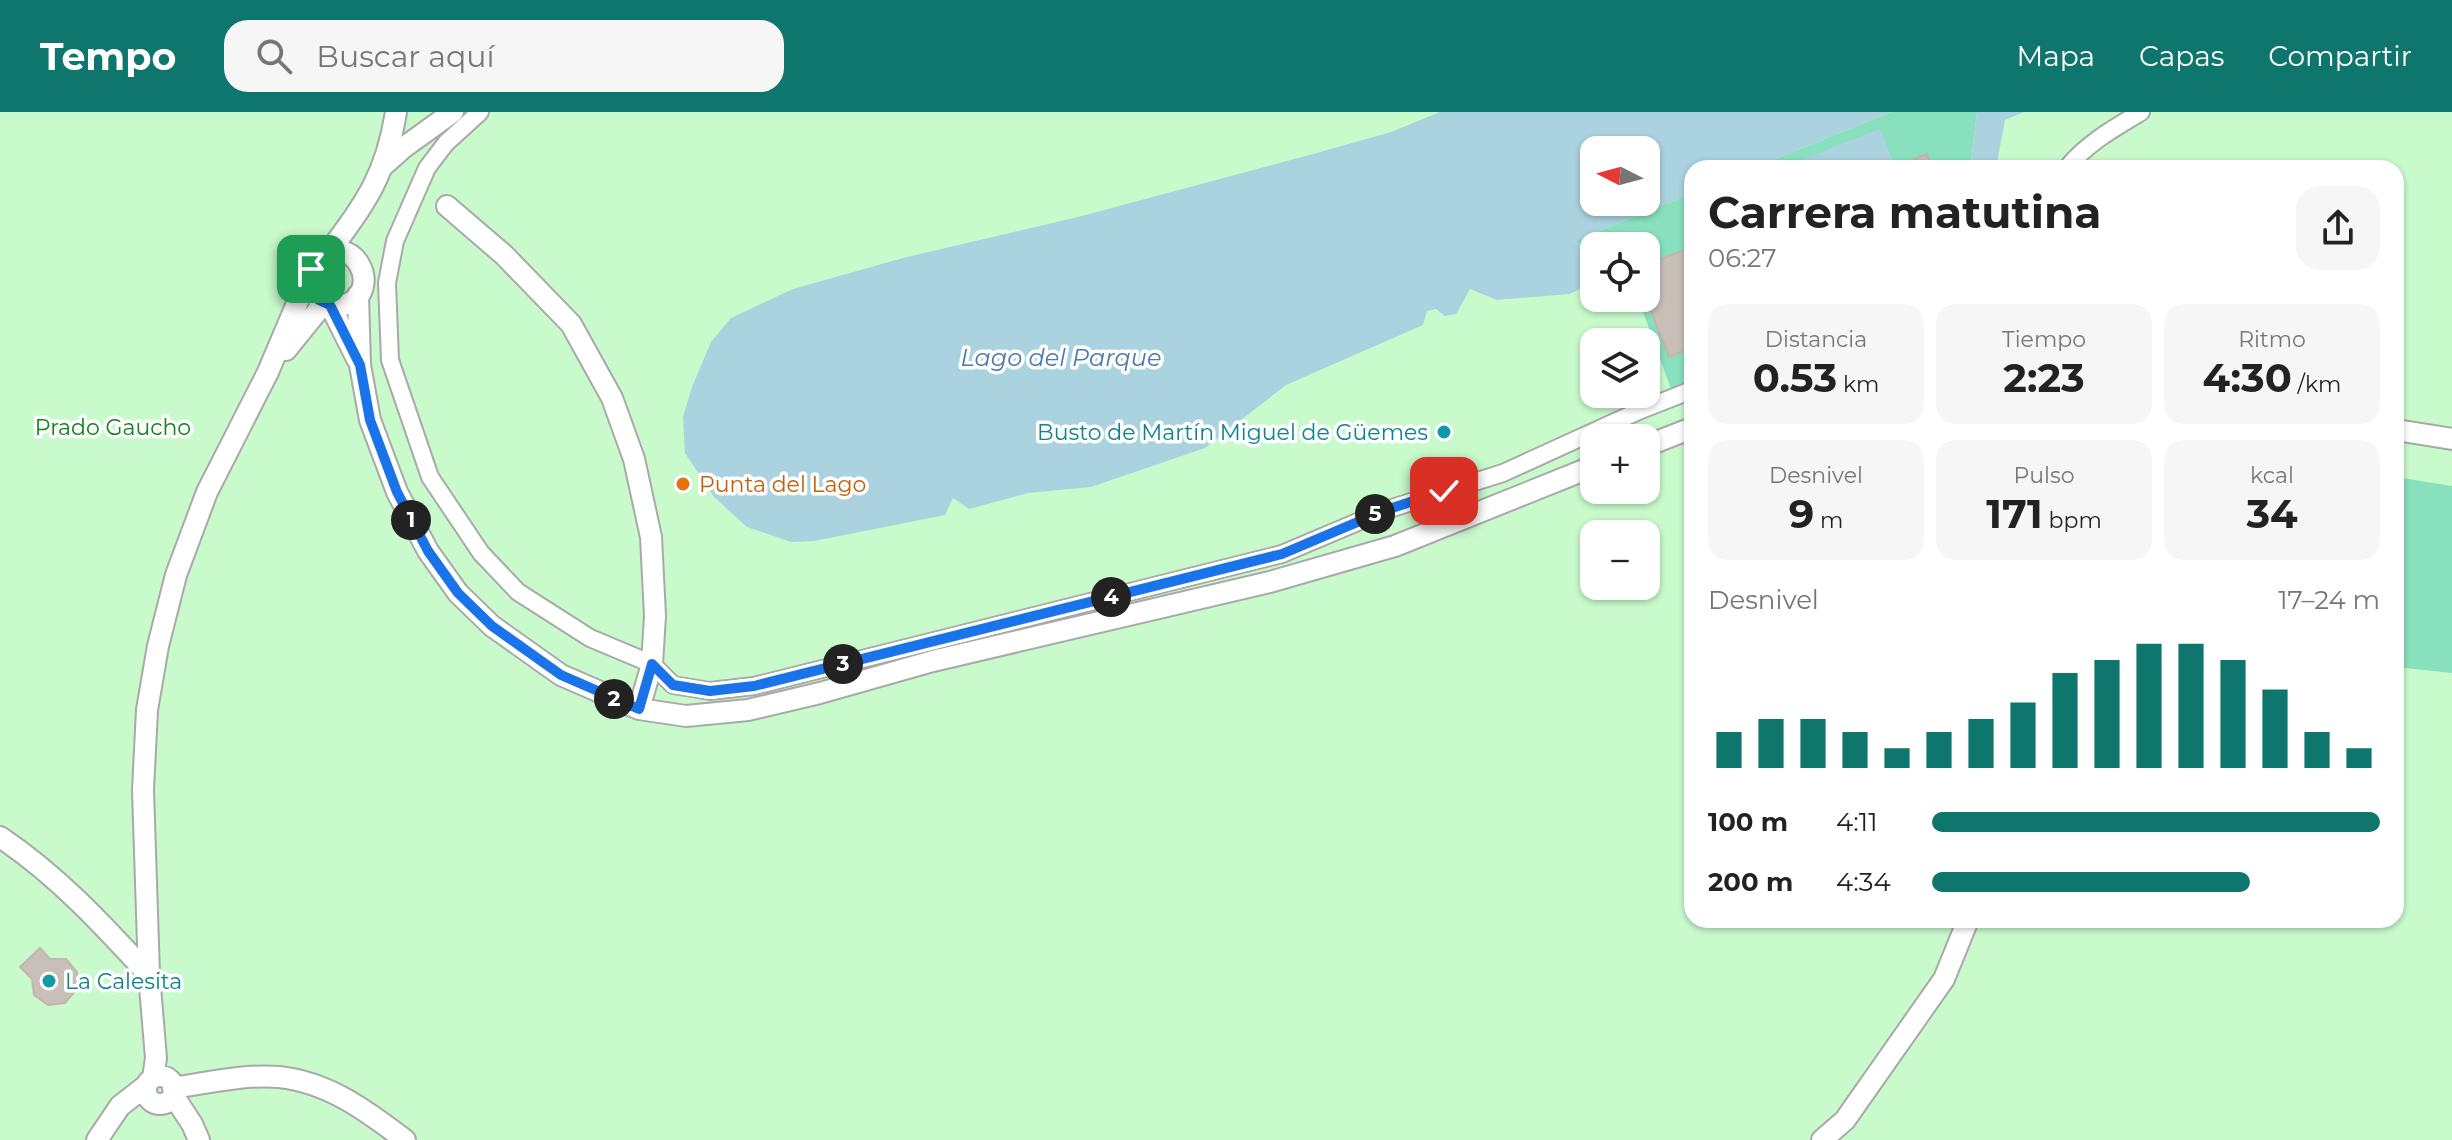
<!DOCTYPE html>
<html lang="es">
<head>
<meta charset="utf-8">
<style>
	body { margin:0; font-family:Montserrat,sans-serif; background:#f6f6f6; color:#222; height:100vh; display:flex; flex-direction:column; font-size:30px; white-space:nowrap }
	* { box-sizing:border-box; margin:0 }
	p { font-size:26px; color:#767676 }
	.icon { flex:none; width:44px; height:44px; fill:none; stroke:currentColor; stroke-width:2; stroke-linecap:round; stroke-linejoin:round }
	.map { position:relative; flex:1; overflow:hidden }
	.side { position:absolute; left:1684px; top:48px; width:720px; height:768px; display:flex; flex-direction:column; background:#fff; border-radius:24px; box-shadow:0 2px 6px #0004 }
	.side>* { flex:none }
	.needle { width:52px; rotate:276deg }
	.controls { position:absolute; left:1580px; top:24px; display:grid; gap:16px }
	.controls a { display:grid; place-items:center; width:80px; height:80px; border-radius:16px; background:#fff; box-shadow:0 2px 6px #0004; font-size:40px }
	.pin { position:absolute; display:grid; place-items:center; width:68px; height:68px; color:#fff; margin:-34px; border-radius:16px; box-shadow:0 4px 12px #0006 }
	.km { position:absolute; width:40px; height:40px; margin:-20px; border-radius:50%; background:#222; color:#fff; font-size:22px; line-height:40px; text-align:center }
	.round { display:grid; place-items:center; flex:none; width:84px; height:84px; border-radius:24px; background:#f6f6f6 }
	.head { display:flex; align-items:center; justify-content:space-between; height:136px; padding:0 24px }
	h1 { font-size:44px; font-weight:700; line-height:60px }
	.stats { display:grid; grid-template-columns:repeat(3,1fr); gap:12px; height:136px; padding:8px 24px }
	.stats div { display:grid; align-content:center; border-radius:20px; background:#f6f6f6; text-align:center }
	.stats b { font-size:40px; font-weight:700 }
	.stats small { font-size:22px; font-weight:400 }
	.stats p { font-size:22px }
	.chart { height:224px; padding:16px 24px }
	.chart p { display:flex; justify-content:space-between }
	.chart svg { width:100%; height:144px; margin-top:8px; stroke:#0f766e; stroke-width:6 }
	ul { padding:0 24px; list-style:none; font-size:26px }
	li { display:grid; grid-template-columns:128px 96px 1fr; align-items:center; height:60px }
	li i { height:20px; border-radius:10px; background:#0f766e }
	header { display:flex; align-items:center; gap:48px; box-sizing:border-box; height:112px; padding:0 40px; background:#0f766e; color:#fff }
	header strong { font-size:38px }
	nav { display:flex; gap:44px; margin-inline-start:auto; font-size:28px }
	.search { width:560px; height:72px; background:#f6f6f6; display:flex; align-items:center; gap:20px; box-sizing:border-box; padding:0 28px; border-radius:24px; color:#767676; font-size:30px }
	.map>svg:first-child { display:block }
	.park { fill:#c8facc; fill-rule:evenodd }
	.pitch { fill:#88e0be }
	.water { fill:#aad3df; fill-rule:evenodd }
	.building { fill:#c7bfb8; stroke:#c4b6ab; stroke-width:2 }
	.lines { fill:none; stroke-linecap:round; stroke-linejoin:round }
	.pedestrian-casing { stroke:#a9a9a9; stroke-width:20 }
	.minor-casing { stroke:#a9a9a9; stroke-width:24 }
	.pedestrian { stroke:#fff; stroke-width:16 }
	.minor { stroke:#fff; stroke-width:20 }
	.route-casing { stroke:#fff; stroke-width:16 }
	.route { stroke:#1a73e8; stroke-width:10 }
	.culture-dot { fill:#0f9aa8; stroke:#fff; stroke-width:3 }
	.food-dot { fill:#e8710a; stroke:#fff; stroke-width:3 }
	.labels { text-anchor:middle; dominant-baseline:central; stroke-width:7; stroke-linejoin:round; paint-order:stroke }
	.park-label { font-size:22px; fill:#0c8416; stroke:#fff }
	.culture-label { font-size:22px; fill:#0d838f; stroke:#fff; text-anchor:end }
	.food-label { font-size:22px; fill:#c56008; stroke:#fff; text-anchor:start }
	.water-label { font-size:24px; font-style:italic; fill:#4a7aab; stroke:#fff }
</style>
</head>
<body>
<header>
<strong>Tempo</strong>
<div class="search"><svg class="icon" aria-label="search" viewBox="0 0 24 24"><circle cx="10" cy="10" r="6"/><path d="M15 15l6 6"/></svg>Buscar aquí</div>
<nav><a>Mapa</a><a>Capas</a><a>Compartir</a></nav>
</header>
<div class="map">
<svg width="2452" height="1028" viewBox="0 0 2452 1028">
	<rect width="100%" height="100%" fill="#f2efe9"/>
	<!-- park -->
	<path class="park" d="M0 0H2452V1028H0ZM1594 38H1646V90H1594ZM1692 56H2396V808H1692ZM1594 134H1646V186H1594ZM1594 230H1646V282H1594ZM1594 326H1646V378H1594ZM1594 422H1646V474H1594Z"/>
	<!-- pitch -->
	<path class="pitch" d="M1891 0H1977L1971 49 1973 56H1754Z
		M1692 81V268L1671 277 1638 186H1646V134H1594V145L1575 129Z
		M2396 365 2452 374V561L2396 555Z"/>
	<!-- water -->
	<path class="water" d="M1440 0H1891L1754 56H1692V81L1575 129 1594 145V180L1585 174 1570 182 1497 188 1470 177 1456 202 1445 204 1436 197 1427 199 1423 213 1286 273 1205 336 1091 375 1028 381 969 397 953 386 945 403 814 429 791 430 747 415 714 385 685 341 683 305 692 275 711 230 731 206 793 177 903 146 1078 105 1313 42 1391 20ZM1594 38H1646V90H1594Z
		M1977 0H2024L2005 8 1996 56H1973L1971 49Z
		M1880 17 1893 49 1875 56H1779Z"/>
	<!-- building -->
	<path class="building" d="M1927 42 1932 56H1892L1895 55Z
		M1692 135V236L1669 245 1646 186V182L1659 177 1649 152Z
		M40 836 50 847H66L77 860V877L65 891 48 893 34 883 32 867 20 855Z"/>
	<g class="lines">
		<!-- pedestrian casing -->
		<g class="pedestrian-casing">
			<path id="pedestrian" d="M480 0 446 31 427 56 395 129 387 171 390 248 430 365 481 441 518 480 590 526 652 552 673 573 710 579 754 574 1282 442 1386 398 1503 361 1641 298 1692 278
				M2067 56C2086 32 2114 16 2141 0"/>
		</g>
		<!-- minor casing -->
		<g class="minor-casing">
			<path id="minor" d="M384 53 403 36 453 0
				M447 94 504 143 571 212 612 286 634 347 651 425 655 504 652 552 639 597
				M329 140C366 90 386 63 396 0
				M358 183 360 253 370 308 397 380 428 439 458 481 492 514 561 563 639 597 686 604 748 598 820 581 933 549 1270 470 1395 434 1594 354
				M330 193 357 247
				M286 238 324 191
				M2396 318 2452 327
				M1646 334 1692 316
				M0 725C57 763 103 813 149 863
				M146 978a14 14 0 1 1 28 0a14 14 0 1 1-28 0Z
				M153 966 156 946 149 863 143 678 147 598 158 534 176 463 207 380 268 260 315 149C353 113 386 181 344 193 337 194 331 194 325 191 314 186 310 177 309 165
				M173 976C207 971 245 962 279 965 328 970 367 999 405 1028
				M173 983 192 1012 199 1028
				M97 1028 120 994 147 973
				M1822 1028 1845 1008 1944 867 1968 808"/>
		</g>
		<!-- pedestrian -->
		<use href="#pedestrian" class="pedestrian"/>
		<!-- minor -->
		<use href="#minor" class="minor"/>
	</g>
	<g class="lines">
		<!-- route casing -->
		<g class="route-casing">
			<path id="route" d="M311 157V177L319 188 330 193 360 253 370 308 397 380 428 439 458 481 492 514 561 563 639 597 652 552 673 573 710 579 754 574 1282 442 1386 398 1444 379"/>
		</g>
		<!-- route -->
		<use href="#route" class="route"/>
	</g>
	<!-- markers -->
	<g class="culture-dot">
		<circle cx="1444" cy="320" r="8"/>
		<circle cx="49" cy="869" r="8"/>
	</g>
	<circle class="food-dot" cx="683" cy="372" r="8"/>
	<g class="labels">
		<!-- park labels -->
		<g class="park-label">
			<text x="113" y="315">Prado Gaucho</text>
		</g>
		<!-- culture labels -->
		<g class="culture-label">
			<text x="1428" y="320">Busto de Martín Miguel de Güemes</text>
			<text x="65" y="869" text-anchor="start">La Calesita</text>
		</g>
		<!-- food labels -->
		<g class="food-label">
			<text x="699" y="372">Punta del Lago</text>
		</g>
		<!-- water labels -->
		<g class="water-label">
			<text x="1061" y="245">Lago del Parque</text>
		</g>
	</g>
</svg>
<div class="controls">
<a><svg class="needle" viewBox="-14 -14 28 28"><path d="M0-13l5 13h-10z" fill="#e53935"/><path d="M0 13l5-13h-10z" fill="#767676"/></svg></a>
<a><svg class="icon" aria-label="locate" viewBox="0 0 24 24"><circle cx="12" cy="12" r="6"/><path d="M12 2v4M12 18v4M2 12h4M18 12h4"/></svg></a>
<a><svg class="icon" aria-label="layers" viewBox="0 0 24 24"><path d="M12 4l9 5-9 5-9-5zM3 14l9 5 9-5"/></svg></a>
<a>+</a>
<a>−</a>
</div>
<div class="pin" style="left:311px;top:157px;background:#1e9e55"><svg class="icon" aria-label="arrive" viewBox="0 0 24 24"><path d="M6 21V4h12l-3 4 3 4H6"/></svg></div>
<div class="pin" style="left:1444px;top:379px;background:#d93025"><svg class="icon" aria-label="check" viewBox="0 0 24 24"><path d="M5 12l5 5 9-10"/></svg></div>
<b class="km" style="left:411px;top:408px">1</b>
<b class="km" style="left:614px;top:587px">2</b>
<b class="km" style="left:843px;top:552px">3</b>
<b class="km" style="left:1111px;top:485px">4</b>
<b class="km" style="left:1375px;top:402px">5</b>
<section class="side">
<div class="head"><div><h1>Carrera matutina</h1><p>06:27</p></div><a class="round"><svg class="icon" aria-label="share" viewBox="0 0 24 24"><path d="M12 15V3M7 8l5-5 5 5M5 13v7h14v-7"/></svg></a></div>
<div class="stats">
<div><p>Distancia</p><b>0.53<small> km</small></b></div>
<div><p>Tiempo</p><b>2:23</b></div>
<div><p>Ritmo</p><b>4:30<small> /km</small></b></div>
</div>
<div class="stats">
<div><p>Desnivel</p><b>9<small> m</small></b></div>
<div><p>Pulso</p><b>171<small> bpm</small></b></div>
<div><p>kcal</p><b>34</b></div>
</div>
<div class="chart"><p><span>Desnivel</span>17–24 m</p>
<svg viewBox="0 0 160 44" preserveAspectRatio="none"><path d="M5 44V33M15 44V29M25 44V29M35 44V33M45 44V38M55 44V33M65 44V29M75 44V24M85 44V15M95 44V11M105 44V6M115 44V6M125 44V11M135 44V20M145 44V33M155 44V38"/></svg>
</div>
<ul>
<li><b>100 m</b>4:11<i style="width:100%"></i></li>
<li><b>200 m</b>4:34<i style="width:71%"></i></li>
</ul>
</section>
</div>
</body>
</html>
